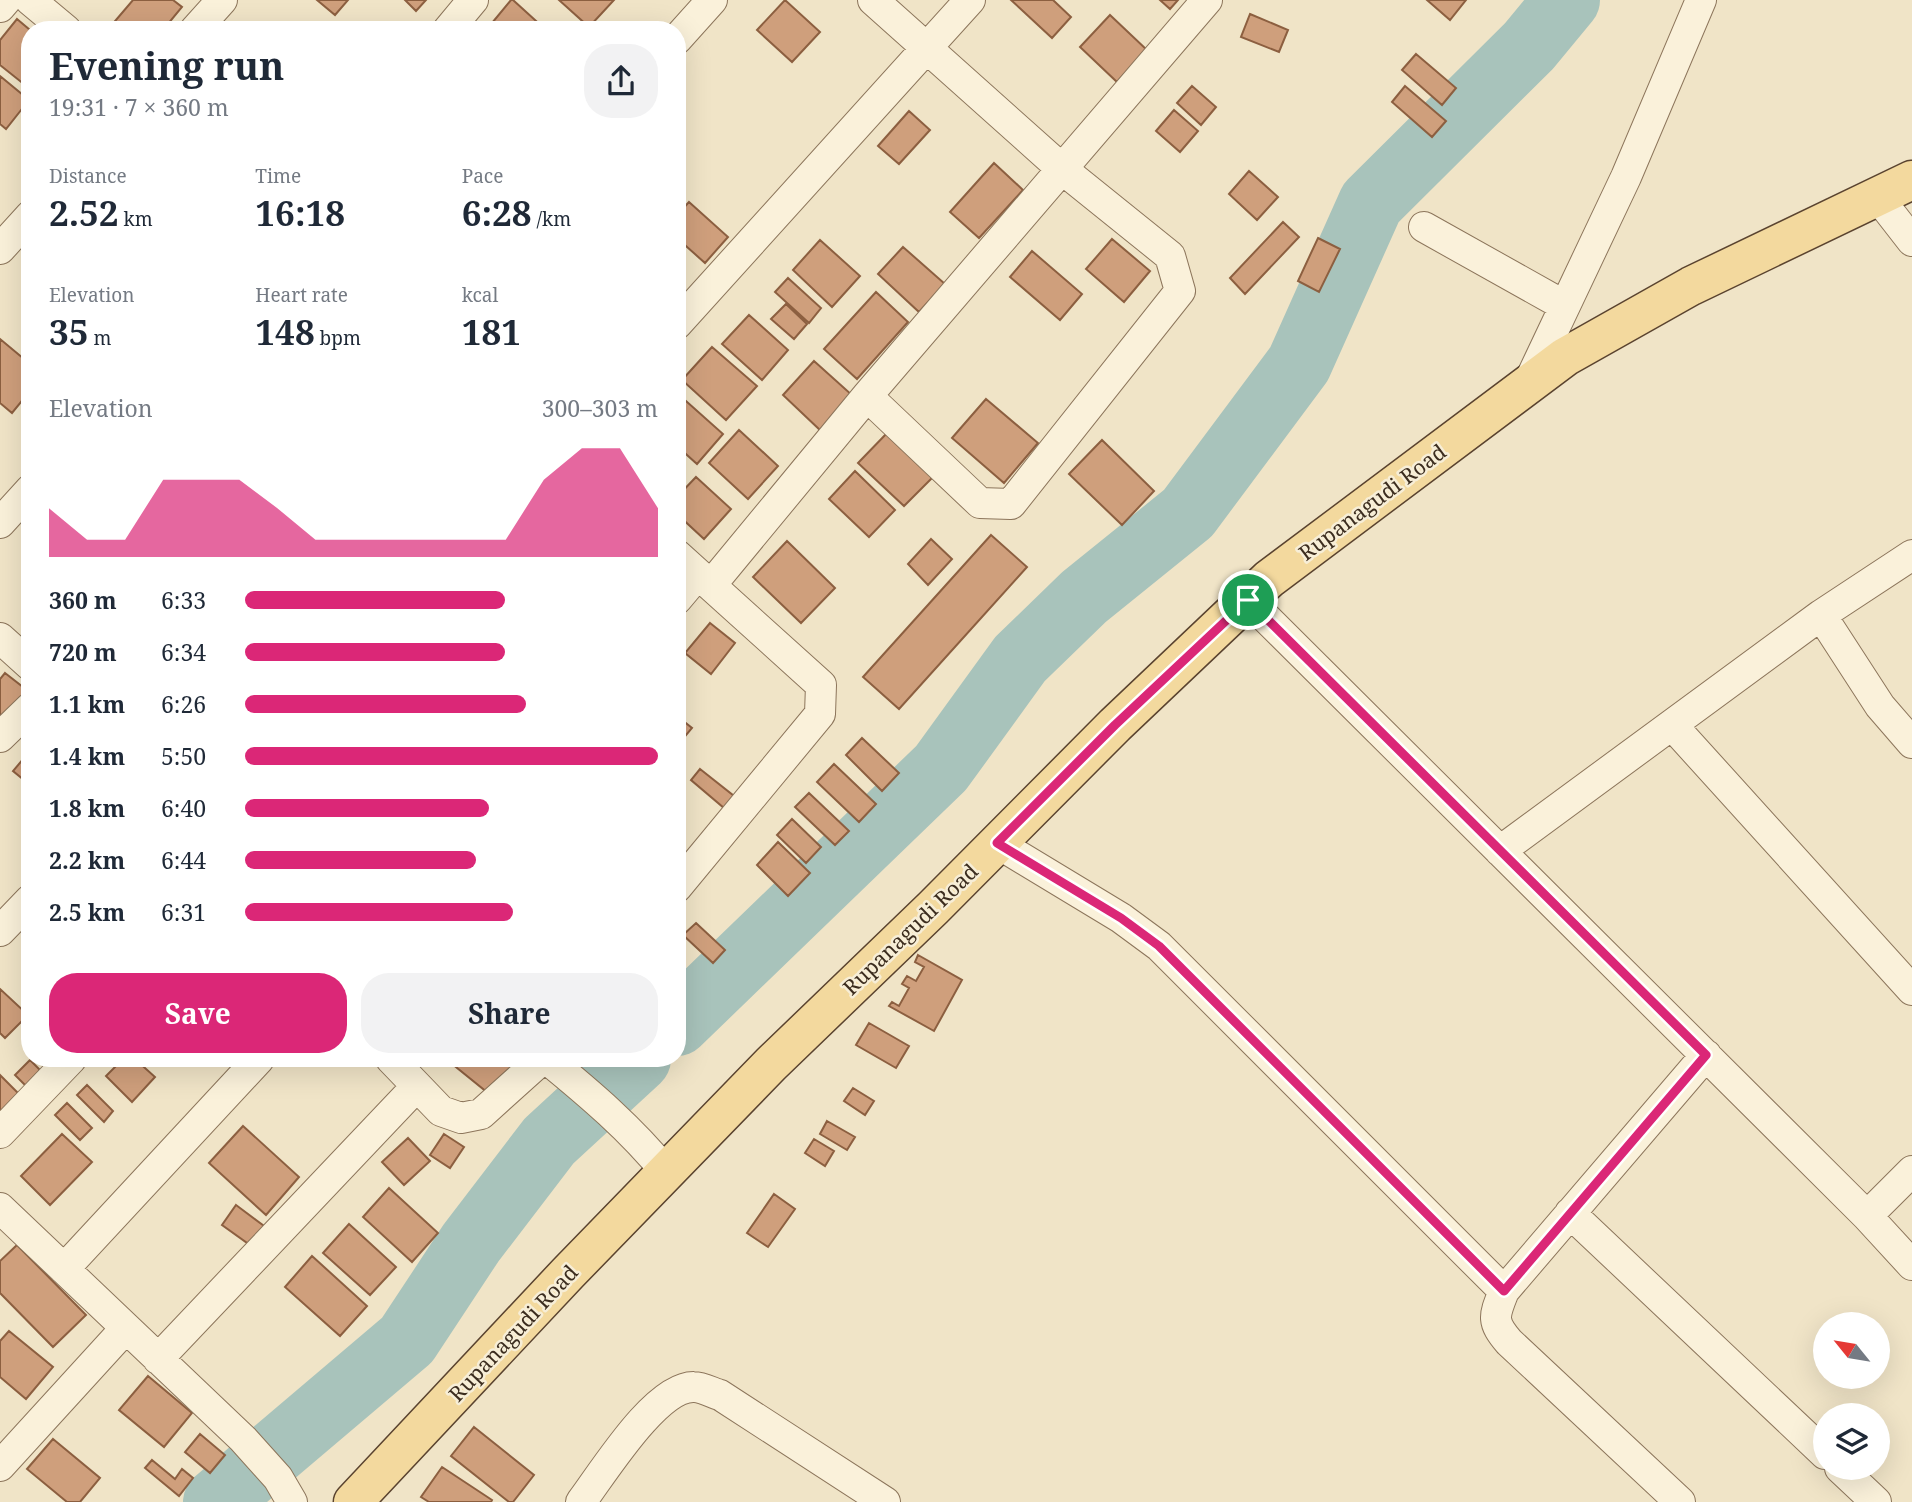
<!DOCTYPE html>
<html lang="en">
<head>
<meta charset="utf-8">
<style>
	body { margin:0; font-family:"Noto Serif",serif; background:#f2f2f3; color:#1f2937; height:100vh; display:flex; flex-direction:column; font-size:26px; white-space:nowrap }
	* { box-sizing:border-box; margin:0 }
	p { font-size:23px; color:#747a83 }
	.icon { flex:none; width:38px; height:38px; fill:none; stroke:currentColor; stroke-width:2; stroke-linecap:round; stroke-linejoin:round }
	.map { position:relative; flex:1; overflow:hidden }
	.drawer { position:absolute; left:21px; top:21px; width:665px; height:1046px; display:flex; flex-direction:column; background:#fff; border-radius:28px; box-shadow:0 7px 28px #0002 }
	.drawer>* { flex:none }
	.needle { width:46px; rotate:300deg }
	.tools { position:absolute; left:1813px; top:1312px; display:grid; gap:14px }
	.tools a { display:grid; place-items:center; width:77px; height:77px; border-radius:50%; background:#fff; box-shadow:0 7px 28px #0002; font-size:35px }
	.pin { position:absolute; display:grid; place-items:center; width:60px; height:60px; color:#fff; margin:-30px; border:4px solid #fff; border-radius:50%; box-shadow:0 2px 7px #0007 }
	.round { display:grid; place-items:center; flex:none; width:74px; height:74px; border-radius:28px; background:#f2f2f3 }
	.headline { display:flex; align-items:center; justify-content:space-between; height:119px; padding:0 28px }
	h1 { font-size:38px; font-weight:700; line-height:52px }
	.metrics { display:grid; grid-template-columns:repeat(3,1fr); gap:10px; height:119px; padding:7px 28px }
	.metrics div { display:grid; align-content:center }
	.metrics b { font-size:35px; font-weight:700 }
	.metrics small { font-size:19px; font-weight:400 }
	.metrics p { font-size:19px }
	.chart { height:196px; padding:14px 28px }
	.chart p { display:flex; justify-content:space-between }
	.chart svg { width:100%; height:126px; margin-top:7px; fill:#db2777; opacity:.7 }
	.action { display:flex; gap:14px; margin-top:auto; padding:14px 28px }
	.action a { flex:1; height:80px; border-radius:28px; background:#db2777; color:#fff; font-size:28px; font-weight:700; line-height:80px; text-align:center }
	.action a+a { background:#f2f2f3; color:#1f2937 }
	ul { padding:0 28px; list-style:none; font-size:23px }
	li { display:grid; grid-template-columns:112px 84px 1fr; align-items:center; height:52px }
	li i { height:18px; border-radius:9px; background:#db2777 }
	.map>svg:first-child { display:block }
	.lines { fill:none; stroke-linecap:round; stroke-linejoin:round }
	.river { stroke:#a8c3bb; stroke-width:66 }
	.building { fill:#cf9f7c; stroke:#8c5f40; stroke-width:2 }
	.minor-casing { stroke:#8c755b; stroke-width:32 }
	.primary-casing { stroke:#5a432f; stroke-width:41 }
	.minor { stroke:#faf1da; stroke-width:30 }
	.primary { stroke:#f3d99e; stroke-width:38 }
	.route-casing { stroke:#fff; stroke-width:14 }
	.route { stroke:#db2777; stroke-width:9 }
	.labels { text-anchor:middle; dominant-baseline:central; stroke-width:5; stroke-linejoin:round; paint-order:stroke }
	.street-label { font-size:21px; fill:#3c2d1f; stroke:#f7eed7 }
</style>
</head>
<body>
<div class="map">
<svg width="1912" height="1502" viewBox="0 0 1912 1502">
	<rect width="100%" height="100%" fill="#f0e4c7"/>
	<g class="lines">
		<!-- river -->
		<path class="river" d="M677 1023 941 768 1020 659 1084 597 1188 513 1299 364 1371 203 1529 46 1567 0
			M216 1502 407 1340 471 1243 549 1141 638 1059"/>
	</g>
	<!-- building -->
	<path class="building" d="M133 0H173L182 7 163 30H113L110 27Z
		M317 0H348L335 15Z
		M405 0H426L416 11Z
		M511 0H513L546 30H499L492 23Z
		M559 0H614L589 27Z
		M785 0 820 32 792 62 757 30Z
		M1011 0H1053L1071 17 1052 38Z
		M1160 0H1178L1170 9Z
		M1427 0H1466L1450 20Z
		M1250 14 1288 30 1279 52 1241 37Z
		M1110 15 1147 50 1117 82 1080 47Z
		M17 19 30 30V89L0 65V40Z
		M1416 54 1456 88 1442 105 1402 70Z
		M0 76 29 100 6 129 0 124Z
		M1192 86 1216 107 1201 125 1177 103Z
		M1405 86 1446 121 1432 137 1392 102Z
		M1174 110 1198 131 1180 152 1156 131Z
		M909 111 930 130 899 164 878 146Z
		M994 163 1023 190 979 238 950 212Z
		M1249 171 1278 197 1257 220 1229 194Z
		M689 202 728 237 705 263 677 238V215Z
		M1283 222 1299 237 1245 294 1230 278Z
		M1318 238 1340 249 1319 292 1298 281Z
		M1112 239 1150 271 1124 302 1086 269Z
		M820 240 860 276 832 307 793 270Z
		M903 247 945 284 919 312 878 274Z
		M1032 251 1082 294 1060 320 1010 277Z
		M788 278 821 308 809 323 775 292Z
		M876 292 908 322 857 379 824 349Z
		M786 304 807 324 794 339 771 319Z
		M749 315 788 350 762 380 722 344Z
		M0 339 30 364V391L12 413 0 403Z
		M712 347 757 386 726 420 682 380Z
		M814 361 853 396 821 431 783 395Z
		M677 393 723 434 697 464 677 446Z
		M986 399 1038 443 1004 483 952 438Z
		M739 430 778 466 748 499 709 463Z
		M889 431 935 475 904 506 858 463Z
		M1102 440 1154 491 1122 525 1069 474Z
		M855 471 895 510 869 537 829 499Z
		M696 477 731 509 704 539 677 514V497Z
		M991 535 1027 567 899 709 863 677Z
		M931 539 952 559 928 585 908 564Z
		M787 541 835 588 801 623 753 577Z
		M710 623 735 643 711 674 685 653Z
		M5 673 28 691 0 724V679Z
		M677 716 692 728 677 746Z
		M862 738 899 773 882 791 846 755Z
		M30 751V785L13 771Z
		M834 764 876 804 859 822 817 782Z
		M700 769 734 796 724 808 691 780Z
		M809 793 849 831 835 845 795 807Z
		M792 819 821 847 806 863 777 835Z
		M778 842 810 873 788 896 757 865Z
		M696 923 725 950 713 963 683 935Z
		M918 955 962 980 934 1031 889 1006 892 1002 899 1006 909 988 902 984 907 976 916 981 924 967 915 962Z
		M0 989 28 1015 5 1038 0 1033Z
		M869 1023 909 1046 896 1068 856 1045Z
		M123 1059H135L155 1077 132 1102 106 1076Z
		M446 1059H524L493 1097Z
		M30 1060 45 1075 31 1091 15 1075Z
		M0 1075 25 1100 0 1116Z
		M87 1085 113 1111 104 1122 77 1095Z
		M853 1088 874 1101 865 1115 844 1101Z
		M67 1103 92 1128 80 1140 55 1115Z
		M827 1121 855 1137 847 1150 820 1134Z
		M243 1126 299 1177 266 1215 209 1163Z
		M62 1134 92 1162 50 1205 21 1176Z
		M444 1134 464 1147 450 1168 430 1155Z
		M408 1138 430 1161 404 1185 382 1162Z
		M814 1139 834 1151 825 1166 805 1153Z
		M389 1188 438 1233 412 1262 363 1217Z
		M774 1194 795 1209 768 1247 747 1233Z
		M236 1205 264 1226 250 1245 222 1225Z
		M349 1224 396 1267 370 1295 323 1253Z
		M17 1245 86 1315 53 1347 0 1293V1261Z
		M312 1256 367 1306 340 1336 285 1287Z
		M9 1331 53 1367 26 1399 0 1377V1341Z
		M148 1376 192 1413 164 1447 119 1410Z
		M474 1427 534 1475 513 1502H509L451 1456Z
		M200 1434 225 1455 210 1473 185 1452Z
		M53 1439 100 1478 80 1502H67L27 1469Z
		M152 1460 175 1479 182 1469 193 1478 179 1496 145 1468Z
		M442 1467 492 1500 491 1502H429L421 1497Z"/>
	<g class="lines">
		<!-- minor casing -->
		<g class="minor-casing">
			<path id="minor" d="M30 0 66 30
				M0 7 6 0
				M195 30 222 0
				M448 30 473 0
				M677 39 712 0
				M1877 196 1912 241
				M1424 227 1565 306
				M0 249 30 216
				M677 324 970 0
				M1528 384 1626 177 1701 0
				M867 396 1207 0
				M0 523 30 490
				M677 555 821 685 820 714 677 887
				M711 585 867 396 980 503 1011 504 1180 291 1170 256 1062 169 873 0
				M677 599 698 574
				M1248 600 1867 1216 1912 1265
				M1821 615 1880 706 1912 743
				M0 638 30 665
				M1672 725 1912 990
				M0 737 30 708
				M997 843 1121 918 1159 946 1504 1291
				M1500 851 1821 615 1912 555
				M0 931 30 900
				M391 1059 441 1111 461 1118 481 1114 542 1059
				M547 1059C590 1094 631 1129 666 1172
				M0 1133 71 1059
				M0 1208 243 1439 278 1478 292 1502
				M1570 1213 1825 1454
				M1867 1216 1912 1171
				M64 1269 259 1059
				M158 1359 416 1087
				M0 1466 125 1329
				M1840 1468 1876 1502
				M581 1502C603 1473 656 1386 694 1387 702 1387 713 1393 720 1395L885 1502
				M1680 1502 1509 1342C1491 1321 1494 1316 1504 1291L1706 1055"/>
		</g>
		<!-- primary casing -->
		<g class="primary-casing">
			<path id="primary" d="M353 1502 568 1273 771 1064 933 908 1115 725 1269 579 1565 357 1691 286 1912 180"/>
		</g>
		<!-- minor -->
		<use href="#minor" class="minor"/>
		<!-- primary -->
		<use href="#primary" class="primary"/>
	</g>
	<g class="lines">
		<!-- route casing -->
		<g class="route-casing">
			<path id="route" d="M1248 600 1706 1055 1504 1291 1159 946 1121 918 997 843 1115 725Z"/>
		</g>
		<!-- route -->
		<use href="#route" class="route"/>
	</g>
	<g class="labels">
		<!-- street labels -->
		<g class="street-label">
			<text transform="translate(1372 502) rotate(-37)">Rupanagudi Road</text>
			<text transform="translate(910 929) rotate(-44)">Rupanagudi Road</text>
			<text transform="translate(513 1333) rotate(-47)">Rupanagudi Road</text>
		</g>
	</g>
</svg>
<div class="tools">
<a><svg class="needle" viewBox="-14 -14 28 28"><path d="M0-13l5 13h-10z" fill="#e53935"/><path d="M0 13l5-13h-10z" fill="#747a83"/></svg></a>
<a><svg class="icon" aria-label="layers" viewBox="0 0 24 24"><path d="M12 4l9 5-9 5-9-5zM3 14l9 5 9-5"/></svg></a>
</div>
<div class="pin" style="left:1248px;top:600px;background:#1e9e55"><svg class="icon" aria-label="arrive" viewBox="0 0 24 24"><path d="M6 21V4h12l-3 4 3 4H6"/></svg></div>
<section class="drawer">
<div class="headline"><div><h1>Evening run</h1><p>19:31 · 7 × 360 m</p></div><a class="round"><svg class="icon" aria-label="share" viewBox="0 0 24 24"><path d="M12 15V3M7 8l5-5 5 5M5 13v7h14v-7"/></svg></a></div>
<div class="metrics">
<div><p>Distance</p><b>2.52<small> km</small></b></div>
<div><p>Time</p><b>16:18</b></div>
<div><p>Pace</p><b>6:28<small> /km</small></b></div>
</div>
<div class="metrics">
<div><p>Elevation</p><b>35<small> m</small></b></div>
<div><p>Heart rate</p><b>148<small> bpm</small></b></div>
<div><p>kcal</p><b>181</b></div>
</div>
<div class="chart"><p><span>Elevation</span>300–303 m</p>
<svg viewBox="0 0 160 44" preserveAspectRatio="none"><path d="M0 44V27L10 38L20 38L30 17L40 17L50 17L60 27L70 38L80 38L90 38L100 38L110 38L120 38L130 17L140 6L150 6L160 27V44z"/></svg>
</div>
<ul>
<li><b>360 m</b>6:33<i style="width:63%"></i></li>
<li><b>720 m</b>6:34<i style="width:63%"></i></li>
<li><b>1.1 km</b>6:26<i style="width:68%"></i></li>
<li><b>1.4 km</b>5:50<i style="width:100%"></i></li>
<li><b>1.8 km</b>6:40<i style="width:59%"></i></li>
<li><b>2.2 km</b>6:44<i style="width:56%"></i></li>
<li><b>2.5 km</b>6:31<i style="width:65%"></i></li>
</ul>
<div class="action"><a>Save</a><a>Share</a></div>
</section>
</div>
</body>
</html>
